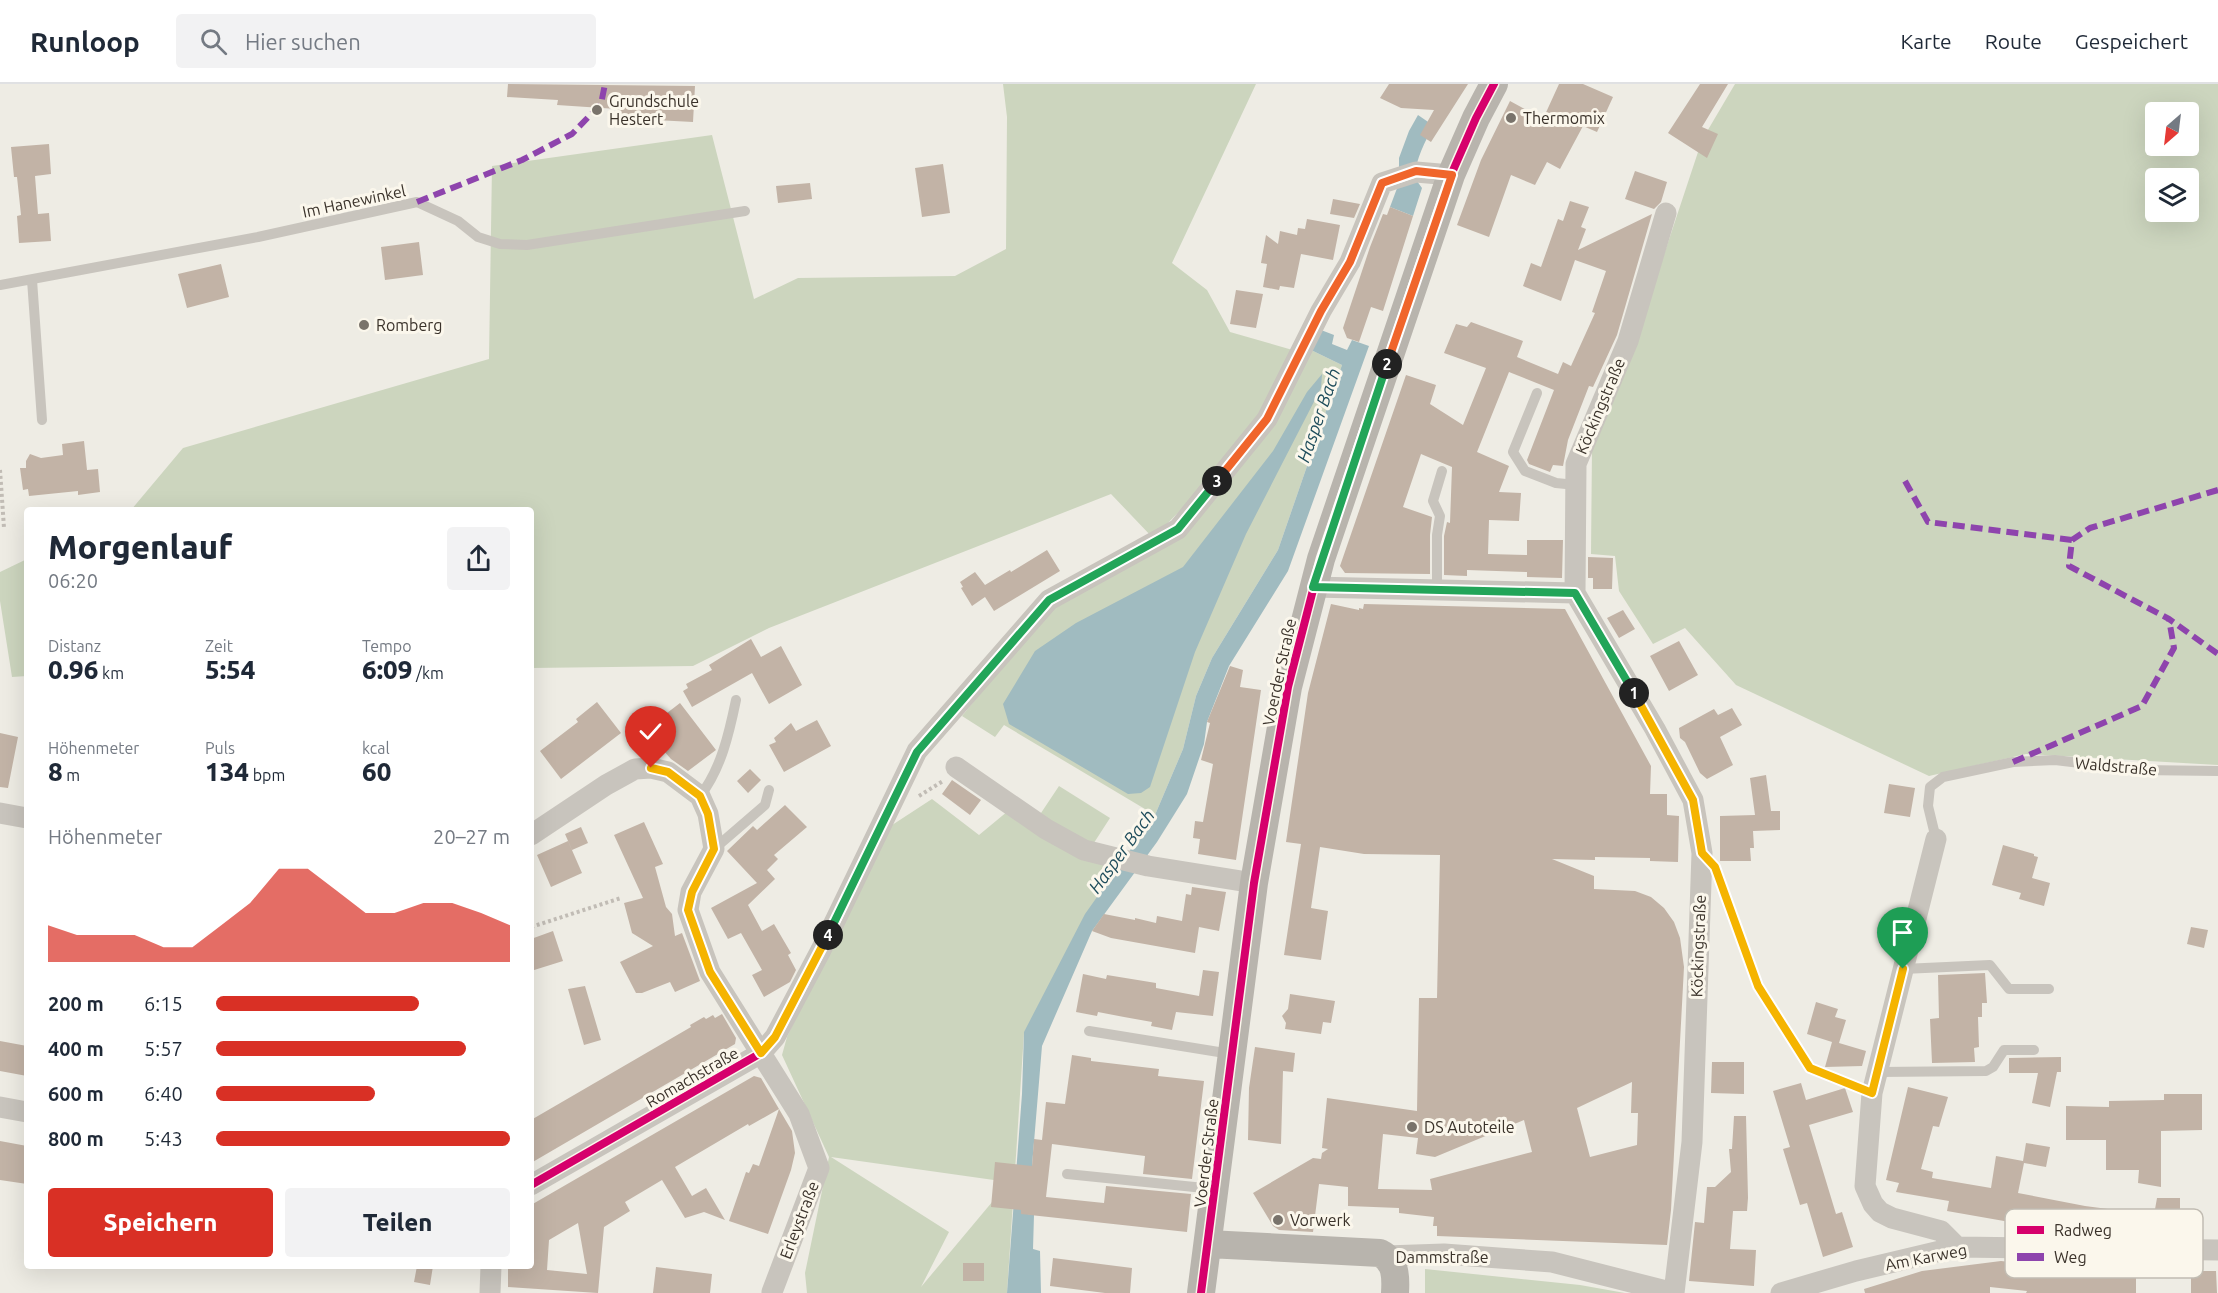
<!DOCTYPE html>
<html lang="de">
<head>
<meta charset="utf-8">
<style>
	body { margin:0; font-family:Ubuntu,sans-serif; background:#f2f2f3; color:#1f2937; height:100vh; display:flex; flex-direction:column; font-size:22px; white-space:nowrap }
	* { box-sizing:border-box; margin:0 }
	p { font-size:20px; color:#747a83 }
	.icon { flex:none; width:33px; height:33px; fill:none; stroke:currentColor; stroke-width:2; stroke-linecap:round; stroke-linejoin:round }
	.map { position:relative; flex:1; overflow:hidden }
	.sheet { position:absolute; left:24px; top:423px; width:510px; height:762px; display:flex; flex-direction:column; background:#fff; border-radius:6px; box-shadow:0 6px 24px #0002 }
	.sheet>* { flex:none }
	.needle { width:39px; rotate:208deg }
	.controls { position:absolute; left:2145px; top:18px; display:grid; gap:12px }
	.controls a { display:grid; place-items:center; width:54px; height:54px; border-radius:6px; background:#fff; box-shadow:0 6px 24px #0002; font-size:30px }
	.pin { position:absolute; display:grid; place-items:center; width:51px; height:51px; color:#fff; margin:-62px -26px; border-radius:50% 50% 50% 0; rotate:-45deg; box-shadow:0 0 6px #0007 }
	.pin .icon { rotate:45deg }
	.km { position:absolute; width:30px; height:30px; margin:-15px; border-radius:50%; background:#222; color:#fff; font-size:16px; line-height:30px; text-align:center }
	.round { display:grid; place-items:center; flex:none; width:63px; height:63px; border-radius:6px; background:#f2f2f3 }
	.summary { display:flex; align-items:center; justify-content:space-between; height:102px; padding:0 24px }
	h1 { font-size:33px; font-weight:800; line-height:45px }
	.stats { display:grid; grid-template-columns:repeat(3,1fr); gap:9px; height:102px; padding:6px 24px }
	.stats div { display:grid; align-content:center }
	.stats b { font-size:26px; font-weight:800 }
	.stats small { font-size:16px; font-weight:400 }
	.stats p { font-size:16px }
	.chart { height:168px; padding:12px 24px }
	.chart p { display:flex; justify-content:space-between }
	.chart svg { width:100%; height:108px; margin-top:6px; fill:#d93025; opacity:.7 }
	.cta { display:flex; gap:12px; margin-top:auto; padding:12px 24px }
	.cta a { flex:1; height:69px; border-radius:6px; background:#d93025; color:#fff; font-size:24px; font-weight:800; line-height:69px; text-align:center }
	.cta a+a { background:#f2f2f3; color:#1f2937 }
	ul { padding:0 24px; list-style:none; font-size:20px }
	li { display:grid; grid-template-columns:96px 72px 1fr; align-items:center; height:45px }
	li i { height:15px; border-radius:8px; background:#d93025 }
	header { display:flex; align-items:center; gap:36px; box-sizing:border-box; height:84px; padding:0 30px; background:#fff; border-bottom:2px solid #e0e1e3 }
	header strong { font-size:28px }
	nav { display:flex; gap:33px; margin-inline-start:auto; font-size:21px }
	.search { width:420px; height:54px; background:#f2f2f3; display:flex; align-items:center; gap:15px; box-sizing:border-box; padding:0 21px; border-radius:6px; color:#747a83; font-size:22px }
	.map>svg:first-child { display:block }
	.green { fill:#ccd5be; fill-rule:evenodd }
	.water { fill:#a0bbc0 }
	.building { fill:#c2b3a6; fill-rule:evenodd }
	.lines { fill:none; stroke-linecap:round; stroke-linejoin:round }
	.path { stroke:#c1bcb5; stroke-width:4; stroke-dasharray:3 3; stroke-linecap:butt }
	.lane { stroke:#c8c4bd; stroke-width:10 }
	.street { stroke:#c8c4bd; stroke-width:21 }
	.secondary { stroke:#b8b4ad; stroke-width:28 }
	.quiet { stroke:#8e44ad; stroke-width:6; stroke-dasharray:12 6; stroke-linecap:butt }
	.cycleway-casing { stroke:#fbf7ec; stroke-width:11 }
	.cycleway { stroke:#d6006c; stroke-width:8 }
	.split-1-casing { stroke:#fff; stroke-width:12 }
	.split-2-casing { stroke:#fff; stroke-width:12 }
	.split-3-casing { stroke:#fff; stroke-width:12 }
	.split-4-casing { stroke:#fff; stroke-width:12 }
	.split-5-casing { stroke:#fff; stroke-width:12 }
	.split-1 { stroke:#f5b400; stroke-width:8 }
	.split-2 { stroke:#22a559; stroke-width:8 }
	.split-3 { stroke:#f0652b; stroke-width:8 }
	.split-4 { stroke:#22a559; stroke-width:8 }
	.split-5 { stroke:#f5b400; stroke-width:8 }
	.poi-dot { fill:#79736b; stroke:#fbf7ec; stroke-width:2 }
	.labels { text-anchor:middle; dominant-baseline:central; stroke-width:6; stroke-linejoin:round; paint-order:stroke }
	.poi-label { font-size:16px; fill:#3a322a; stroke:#fbf7ec; text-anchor:start }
	.street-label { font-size:16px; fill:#3a322a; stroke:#fbf7ec }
	.water-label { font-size:18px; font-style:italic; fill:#1f4d5c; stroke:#fbf7ec }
	.key { fill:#fbf7ec; stroke:#c1bcb2; stroke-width:1.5 }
	.key-label { font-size:16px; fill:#3a322a }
</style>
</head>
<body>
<header>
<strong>Runloop</strong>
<div class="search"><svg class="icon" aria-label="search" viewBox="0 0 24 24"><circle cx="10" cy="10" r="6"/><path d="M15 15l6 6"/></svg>Hier suchen</div>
<nav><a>Karte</a><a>Route</a><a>Gespeichert</a></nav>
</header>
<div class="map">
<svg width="2218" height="1209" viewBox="0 0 2218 1209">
	<rect width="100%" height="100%" fill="#eeece4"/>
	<!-- green -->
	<path class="green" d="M1003 0H1256L1172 179 1207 206 1230 248 1296 267 1236 370 1153 454 1111 410 769 544 693 582 531 584V426H131L183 364 489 275 492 82 712 51 754 215 798 194 955 192 1006 165 1007 33Z
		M1735 0H2218V681L2026 670 1929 692 1736 601 1685 544 1653 560 1619 507 1615 472 1591 470 1592 364 1635 258 1702 56ZM2156 28H2188V62H2156ZM2156 94H2188V128H2156Z
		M1311 266 1342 281 1278 466 1212 574 1196 612 1183 665 1155 731 1004 641 995 653 962 632 1050 523 1166 457Z
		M27 475V592L12 593 0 517V488Z
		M1059 702 1110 734 1090 765 1039 732Z
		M932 715 979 751 1008 727 1122 778 1024 949 1007 1209H807L805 1189 829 1073 782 971 787 953 886 745ZM831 1073 1008 1098V1099L921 1203 949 1148Z
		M1425 1185 1580 1201 1625 1209H1425Z"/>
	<!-- water -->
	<path class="water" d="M1418 31 1434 42C1424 58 1417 74 1414 93L1422 104 1413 132 1390 123 1399 99V74L1409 47Z
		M1321 246 1334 251 1332 260 1347 266 1352 256 1369 262 1288 487 1229 582 1207 638 1204 660 1187 710 1157 758 1092 847 1042 962 1032 1082H1024L1021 1129 1034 1131 1033 1165 1040 1167 1041 1209H1007L1022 1010 1024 948 1085 830 1155 731 1183 665 1196 612 1212 574 1278 466 1342 281 1311 266Z
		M1322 290 1321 304 1246 450 1195 568 1150 703 1141 709 1128 710 1009 640 1003 620 1035 567 1076 539 1183 483 1273 367 1307 308Z"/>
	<!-- building -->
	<path class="building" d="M508 0 695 2 693 38 617 34V25L557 21 558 16 507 13Z
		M1389 0H1468L1431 58 1420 51 1434 26 1401 24 1380 14Z
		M1559 0H1583L1613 13 1597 48 1583 42 1560 85 1547 78 1535 101 1511 91 1489 153 1457 141 1481 76 1510 17 1543 35Z
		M1700 0H1728L1702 43 1718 50 1707 74 1668 49Z
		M49 60 51 90 35 92 38 130 49 129 51 157 19 159 17 132 21 131 17 93H14L11 63Z
		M943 80 950 129 922 133 915 84Z
		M1635 87 1667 98 1661 118 1654 125 1625 115Z
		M810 99 812 115 778 119 776 102Z
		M1333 115 1360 120 1354 134 1330 130Z
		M1570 117 1589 123 1581 143 1586 145 1578 166 1652 130 1617 251 1593 303 1589 302 1568 356 1563 382 1553 381 1550 388 1529 380 1527 376 1554 306 1509 288 1477 368 1509 382 1499 408 1521 409 1519 437 1489 436 1488 470 1527 471V456H1563L1562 494 1527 493V488L1467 486V492L1444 491V452L1447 438 1450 439 1452 383 1421 370 1403 423 1432 433 1430 451V490L1345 489 1340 482 1406 291 1436 301 1430 320 1463 341 1486 284 1444 269 1456 240 1467 243 1471 238 1523 257 1517 273 1558 290 1563 278 1571 282 1595 229 1592 228 1606 187 1575 176 1561 217 1523 202 1531 179 1541 183 1558 135 1563 137Z
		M1390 123 1413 132 1383 227 1371 223 1359 258 1347 254 1343 244 1370 163 1383 130 1387 131Z
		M1307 135 1340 141 1333 176 1301 170 1294 204 1280 202 1279 206 1263 203 1267 180 1261 179 1266 151 1278 160 1280 147 1297 151 1298 144 1305 145Z
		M419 158 423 191 385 196 381 163Z
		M221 180 229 213 187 224 178 190Z
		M1236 206 1263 210 1256 244 1230 240Z
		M84 357 87 386 98 385 100 408 78 411V407L29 412 28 405 23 406 20 384H26V377L30 370 41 374 63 371 62 360Z
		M1047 466 1060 487 994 527 985 513 972 522 961 504 963 503 960 498 975 488 985 501 1010 486 1011 488Z
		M1588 473 1613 474 1612 505H1593V494H1588Z
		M1331 520 1359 526V524L1363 525 1364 520 1565 525 1651 682 1650 710H1667V731L1679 732 1678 778 1650 777V774L1595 773V776L1552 775 1594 792V805L1635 807 1651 813 1664 824 1674 838 1680 854 1684 883 1671 1126 1667 1161 1437 1152V1142H1433L1434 1133 1399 1129V1124L1348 1122V1103L1319 1100 1313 1148 1279 1146 1273 1142 1253 1109 1313 1074 1321 1075 1322 1069 1328 1065 1322 1064 1327 1014 1417 1027 1419 914H1437L1440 771 1364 770 1320 763 1311 824 1328 827 1321 876 1284 871 1301 760 1286 758 1308 609ZM1632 998 1631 1029H1638L1637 1061 1590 1073 1577 1024ZM1524 1036 1532 1068 1430 1095 1432 1106 1378 1105 1383 1050 1418 1054 1416 1070 1435 1073Z
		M1623 526 1635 545 1619 554 1607 534Z
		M751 555 761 573 781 562 802 601 769 620 752 589 692 623 683 607 688 604 686 600 712 586 709 581Z
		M1679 557 1698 591 1669 607 1650 572Z
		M1230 582 1243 586 1240 603 1261 606 1236 776 1198 770 1200 755 1193 754 1195 737 1203 738 1213 680 1201 676 1210 639 1207 638Z
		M597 618 621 649 561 695 540 667 578 638 576 635Z
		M680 619 716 666 688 687 671 675 663 666 661 668 645 646Z
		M1732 624 1742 641 1720 653 1733 681 1707 695 1700 689 1685 658 1680 654 1679 644 1714 625 1718 631Z
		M817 636 831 662 784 688 769 661 776 658 774 654 791 639 796 647Z
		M0 649 18 653 8 704 0 703Z
		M750 685 761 696 748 709 737 697Z
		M1766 691 1771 727H1780V746L1753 747 1754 764H1750L1751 777H1720V732L1755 731 1750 694Z
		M952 696 981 716 970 731 942 710Z
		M1889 700 1915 704 1910 733 1884 729Z
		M785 721 807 743 774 771 778 775 767 786 775 795 748 821 762 847 774 840 791 869 788 871 796 886 790 898 764 913 752 891 762 886 741 849 728 855 711 824 757 799 727 767 753 742 757 746Z
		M644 738 663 780 655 783 666 823 672 830 675 852 682 849 700 897 675 908 670 898 642 909H636L620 878 653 862 632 849 624 819 643 814 614 751Z
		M581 743 588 759 572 766 565 750Z
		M568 757 582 789 551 803 537 771Z
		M2003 761 2034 770V772L2038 773 2032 794 2050 799 2044 822 2019 815 2021 809 1992 801Z
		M1192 803 1226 808 1219 847 1199 843 1195 869 1111 854 1092 847 1104 830 1135 836V834L1156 839 1157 832 1182 837 1186 810 1191 811Z
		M2191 843 2208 846 2204 864 2187 860Z
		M553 847 563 877 531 887V855Z
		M1203 886 1219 888 1213 932 1176 928 1172 946 1151 942 1152 938 1124 933 1098 928 1097 932 1076 928 1083 890 1106 895 1107 891 1156 899V904L1199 912Z
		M1985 889 1987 919H1982V933H1978L1979 963 1974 964 1975 978 1932 979 1930 935 1939 934 1938 891Z
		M585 902 601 956 584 961 568 905Z
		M1290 910 1335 917 1331 939 1323 938 1321 950 1285 945 1286 939 1282 932 1288 925Z
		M1816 918 1838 925 1835 933 1846 936 1839 959 1866 967 1862 982 1825 983 1832 958 1807 950Z
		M722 930 736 954 735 960 531 1079V1036L691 943 690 941 704 933 706 935 713 931 715 934Z
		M0 957 27 962V992L0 987Z
		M1255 963 1295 969 1293 988 1283 987 1281 1060 1248 1056 1249 1004Z
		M1072 971 1091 974V977L1159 985 1158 992 1204 997 1192 1095 1143 1090 1145 1072 1052 1060 1046 1113 1104 1119 1106 1102 1191 1110 1187 1148 1021 1130V1126L991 1123 995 1078 1032 1082 1034 1055 1042 1056 1046 1018 1065 1020Z
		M2061 973V988H2057L2050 1023 2032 1019 2038 989H2009V974Z
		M1712 978H1744V1010L1711 1009Z
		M754 992 761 994 779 1025 749 1042 748 1040 675 1083 692 1112 706 1104 725 1136 704 1128 685 1134 662 1096 625 1118 630 1127 604 1143 598 1209 508 1203V1182H531V1121ZM578 1139 587 1190 547 1186 549 1156Z
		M1801 999 1806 1016 1845 1004 1853 1028 1809 1041 1836 1130 1842 1128 1853 1163 1823 1173 1807 1119 1800 1121 1783 1065 1790 1063 1773 1007Z
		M1908 1003 1948 1013 1939 1043 1933 1042 1921 1085 1933 1088 1932 1094 1991 1104 1996 1072 2023 1077 2026 1059 2050 1063 2046 1083 2024 1079 2018 1109 2085 1122 2154 1131 2157 1114H2180V1151L2079 1150 1947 1127 1949 1117 1896 1108 1899 1099 1886 1096Z
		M2164 1010H2202V1046L2161 1047V1103L2138 1099 2139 1086H2106V1056H2066V1022L2109 1023V1017L2164 1016Z
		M779 1025 792 1047 795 1069 791 1086 768 1150 729 1137 746 1088 749 1089 753 1080 759 1082Z
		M1734 1032H1746L1748 1114 1747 1127H1733L1730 1165 1756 1166 1754 1202 1689 1197 1695 1138 1704 1139 1707 1103H1715L1731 1088 1729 1065H1732Z
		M0 1057 27 1062V1100L0 1096Z
		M1053 1174 1132 1184 1130 1209H1105L1050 1202Z
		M2001 1177 2092 1187H2136V1209H2026L2027 1207 1990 1203V1209H1865L1864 1205 1922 1187Z
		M963 1179H984V1197H963Z
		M417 1182H433L430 1201 414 1198Z
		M656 1183 712 1190 710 1209H653Z
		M2191 1187H2216L2217 1209H2191Z"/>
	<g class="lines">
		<!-- path -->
		<path class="path" d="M0 386 4 444
			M919 712 943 697
			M1722 807 1758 902 1810 984 1855 1002
			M531 843 621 814"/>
		<!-- lane -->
		<path class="lane" d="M32 196 42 336
			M0 201 258 153 417 118 458 137 478 153 500 160 527 161 745 127
			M1537 309 1513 368 1525 387 1556 399 1576 401
			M1437 506V451L1440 432 1433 417 1442 387
			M700 712C721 685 729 650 736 616
			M1936 755 1928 722 1930 703 1943 693 2013 678 2055 676 2139 686 2218 687
			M714 765 765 721 769 706
			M1903 885 1990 881 2009 905H2049
			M1089 947 1231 970
			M1878 988 1986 987 1993 983 2004 966H2034
			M1067 1090 1214 1105"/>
		<!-- street -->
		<path class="street" d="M1666 129 1628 257 1576 380 1575 509 1655 645 1693 716 1702 769 1692 1058 1674 1209
			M1313 503 1575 509
			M956 683 1046 745 1084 766 1148 782 1254 799
			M0 729 27 734
			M531 751 606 701 635 685 651 684 668 688 700 712 708 730 714 765 691 808 688 826 710 888 799 1030 819 1084 772 1208
			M1936 755 1872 1009 1865 1102 1873 1120 1880 1128 1892 1134 1941 1147 1957 1163
			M0 1023 27 1028
			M531 1101 761 969 775 953 821 866 917 667 1049 516 1178 445 1267 335 1321 227 1350 178 1382 99 1416 88 1451 91
			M1386 1172 1444 1170 1552 1178 1674 1209
			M490 1209 491 1182
			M1781 1209 1856 1187 1957 1163 2218 1166"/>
		<!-- secondary -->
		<path class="secondary" d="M1208 1160 1380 1169C1396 1177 1396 1193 1395 1209
			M1201 1209 1254 799 1288 603 1321 475 1451 91 1476 34 1494 0"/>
		<!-- quiet -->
		<path class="quiet" d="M417 118 522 76 572 50 601 20 605 0
			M1905 397 1928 438 2072 456
			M2218 406 2090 444 2072 456 2069 482 2169 535 2218 570
			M2013 678 2142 622 2174 564 2169 535"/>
		<!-- cycleway casing -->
		<g class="cycleway-casing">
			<path id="cycleway" d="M531 1101 761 969 775 953 821 866 917 667 1049 516 1178 445 1267 335 1321 227 1350 178 1382 99 1416 88 1451 91
				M1201 1209 1254 799 1288 603 1321 475 1451 91 1476 34 1494 0"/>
		</g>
		<!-- cycleway -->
		<use href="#cycleway" class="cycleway"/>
	</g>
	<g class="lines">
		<!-- split-1 casing -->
		<g class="split-1-casing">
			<path id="split-1" d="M1634 609 1693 716 1702 769 1715 783 1758 902 1810 984 1872 1009 1903 885"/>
		</g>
		<!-- split-2 casing -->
		<g class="split-2-casing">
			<path id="split-2" d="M1387 280 1313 503 1575 509 1634 609"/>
		</g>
		<!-- split-3 casing -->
		<g class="split-3-casing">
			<path id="split-3" d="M1217 397 1267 335 1321 227 1350 178 1382 99 1416 87 1452 91 1387 280"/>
		</g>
		<!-- split-4 casing -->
		<g class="split-4-casing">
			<path id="split-4" d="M828 851 917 668 1049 516 1178 445 1217 397"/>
		</g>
		<!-- split-5 casing -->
		<g class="split-5-casing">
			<path id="split-5" d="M651 684 668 688 700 712 708 730 714 765 692 808 688 826 710 888 761 969 775 953 828 851"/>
		</g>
		<!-- split-1 -->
		<use href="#split-1" class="split-1"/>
		<!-- split-2 -->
		<use href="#split-2" class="split-2"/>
		<!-- split-3 -->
		<use href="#split-3" class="split-3"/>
		<!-- split-4 -->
		<use href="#split-4" class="split-4"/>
		<!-- split-5 -->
		<use href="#split-5" class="split-5"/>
	</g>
	<!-- markers -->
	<g class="poi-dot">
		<circle cx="597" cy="26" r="6"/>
		<circle cx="1511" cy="34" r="6"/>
		<circle cx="364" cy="241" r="6"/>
		<circle cx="1412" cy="1043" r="6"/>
		<circle cx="1278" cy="1136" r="6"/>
	</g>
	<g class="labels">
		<!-- poi labels -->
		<g class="poi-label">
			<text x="609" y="17">Grundschule<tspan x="609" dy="18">Hestert</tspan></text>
			<text x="1523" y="34">Thermomix</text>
			<text x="376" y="241">Romberg</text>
			<text x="1424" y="1043">DS Autoteile</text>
			<text x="1290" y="1136">Vorwerk</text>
		</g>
		<!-- street labels -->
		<g class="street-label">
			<text transform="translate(354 117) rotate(-12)">Im Hanewinkel</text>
			<text transform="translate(1600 322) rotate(-67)">Köckingstraße</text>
			<text transform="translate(1279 588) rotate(-78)">Voerder Straße</text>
			<text transform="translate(2116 682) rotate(5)">Waldstraße</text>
			<text transform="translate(1698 862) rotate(-88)">Köckingstraße</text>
			<text transform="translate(692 993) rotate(-30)">Romachstraße</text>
			<text transform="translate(1206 1069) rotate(-83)">Voerder Straße</text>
			<text transform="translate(799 1136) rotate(-69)">Erleystraße</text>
			<text x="1442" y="1173">Dammstraße</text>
			<text transform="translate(1926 1173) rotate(-11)">Am Karweg</text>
		</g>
		<!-- water labels -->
		<g class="water-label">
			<text transform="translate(1318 331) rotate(-71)">Hasper Bach</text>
			<text transform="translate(1121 767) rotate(-54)">Hasper Bach</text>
		</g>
	</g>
	<!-- legend -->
	<rect x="2005" y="1125" width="198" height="69" rx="9" class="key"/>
	<rect x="2017" y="1142" width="27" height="8" fill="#d6006c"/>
	<rect x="2017" y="1169" width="27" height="8" fill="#8e44ad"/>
	<g class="key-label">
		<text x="2054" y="1152">Radweg</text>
		<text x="2054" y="1179">Weg</text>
	</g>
</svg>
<div class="controls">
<a><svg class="needle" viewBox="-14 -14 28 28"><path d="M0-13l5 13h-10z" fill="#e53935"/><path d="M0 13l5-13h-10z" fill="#747a83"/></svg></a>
<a><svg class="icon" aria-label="layers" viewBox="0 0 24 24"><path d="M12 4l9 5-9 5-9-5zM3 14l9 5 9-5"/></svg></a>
</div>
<div class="pin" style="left:1903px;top:885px;background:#1e9e55"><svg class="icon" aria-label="arrive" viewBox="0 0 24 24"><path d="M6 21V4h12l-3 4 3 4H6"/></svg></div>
<div class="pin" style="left:651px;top:684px;background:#d93025"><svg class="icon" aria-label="check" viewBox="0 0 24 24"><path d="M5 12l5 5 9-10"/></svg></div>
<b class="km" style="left:1634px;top:609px">1</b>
<b class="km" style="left:1387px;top:280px">2</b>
<b class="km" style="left:1217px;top:397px">3</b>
<b class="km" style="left:828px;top:851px">4</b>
<section class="sheet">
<div class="summary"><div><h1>Morgenlauf</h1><p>06:20</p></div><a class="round"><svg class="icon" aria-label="share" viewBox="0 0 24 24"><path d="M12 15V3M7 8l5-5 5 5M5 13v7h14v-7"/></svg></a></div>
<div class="stats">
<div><p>Distanz</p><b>0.96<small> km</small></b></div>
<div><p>Zeit</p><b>5:54</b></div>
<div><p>Tempo</p><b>6:09<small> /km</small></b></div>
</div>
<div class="stats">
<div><p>Höhenmeter</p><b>8<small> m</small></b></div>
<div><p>Puls</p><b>134<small> bpm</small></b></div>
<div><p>kcal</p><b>60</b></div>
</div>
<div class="chart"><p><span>Höhenmeter</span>20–27 m</p>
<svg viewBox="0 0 160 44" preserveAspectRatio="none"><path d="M0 44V29L10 33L20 33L30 33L40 38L50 38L60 29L70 20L80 6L90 6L100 15L110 24L120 24L130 20L140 20L150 24L160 29V44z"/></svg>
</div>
<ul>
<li><b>200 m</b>6:15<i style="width:69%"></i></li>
<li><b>400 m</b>5:57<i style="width:85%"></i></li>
<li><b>600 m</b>6:40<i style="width:54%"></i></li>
<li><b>800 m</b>5:43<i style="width:100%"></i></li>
</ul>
<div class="cta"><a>Speichern</a><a>Teilen</a></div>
</section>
</div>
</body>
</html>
